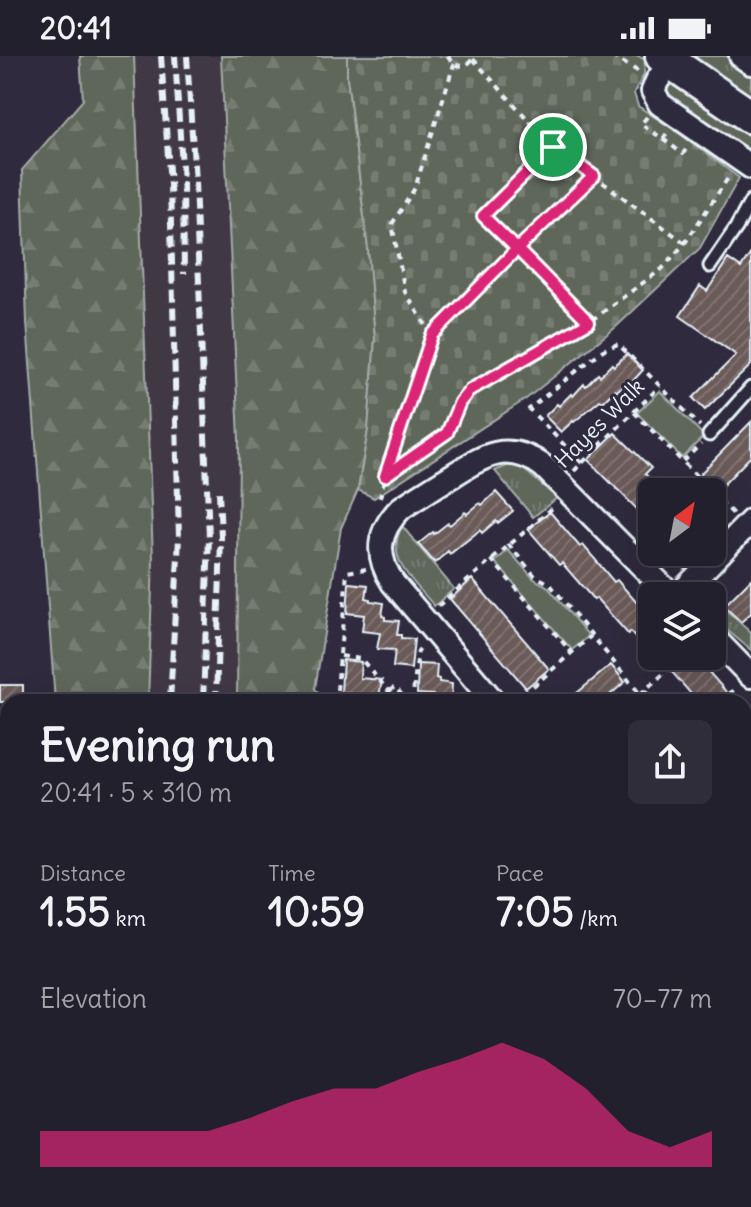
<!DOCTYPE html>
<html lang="en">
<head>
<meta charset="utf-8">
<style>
	body { margin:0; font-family:Delius,sans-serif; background:#2f2d3a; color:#f1f3f6; height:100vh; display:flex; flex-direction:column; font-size:30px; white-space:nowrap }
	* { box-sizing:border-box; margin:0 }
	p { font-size:26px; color:#a3a3aa }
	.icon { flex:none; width:44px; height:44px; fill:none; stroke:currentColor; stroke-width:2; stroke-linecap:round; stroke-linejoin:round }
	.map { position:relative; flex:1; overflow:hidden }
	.drawer { position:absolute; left:0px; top:638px; width:752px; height:514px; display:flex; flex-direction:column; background:#23202e; border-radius:24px 24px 0 0; box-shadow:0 8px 32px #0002,0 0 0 2px #403e4a }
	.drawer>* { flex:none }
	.needle { width:52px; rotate:32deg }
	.buttons { position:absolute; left:638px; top:422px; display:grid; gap:16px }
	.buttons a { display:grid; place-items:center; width:88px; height:88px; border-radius:12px; background:#23202e; box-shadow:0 8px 32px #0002,0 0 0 2px #403e4a; font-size:40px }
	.pin { position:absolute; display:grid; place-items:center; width:68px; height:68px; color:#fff; margin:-34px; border:4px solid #fff; border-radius:50%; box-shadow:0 2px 8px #0007 }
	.round { display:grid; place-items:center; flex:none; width:84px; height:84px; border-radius:12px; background:#2f2d3a }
	.summary { display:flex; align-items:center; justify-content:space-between; height:136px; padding:0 40px }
	h1 { font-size:44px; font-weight:700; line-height:60px }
	.figures { display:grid; grid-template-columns:repeat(3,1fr); gap:12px; height:136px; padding:8px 40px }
	.figures div { display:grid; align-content:center }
	.figures b { font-size:40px; font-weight:700 }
	.figures small { font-size:22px; font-weight:400 }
	.figures p { font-size:22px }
	.chart { height:224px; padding:16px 40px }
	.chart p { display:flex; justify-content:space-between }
	.chart svg { width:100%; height:144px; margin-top:8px; fill:#db2777; opacity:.7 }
	.status { display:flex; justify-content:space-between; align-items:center; height:56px; padding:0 40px; background:#23202e; direction:ltr }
	.status svg { height:22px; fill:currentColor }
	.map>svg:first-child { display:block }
	.built { fill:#413845 }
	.grass { fill:url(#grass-tufts); stroke:#a4aca9; stroke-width:2 }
	.forest { fill:url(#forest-firs); stroke:#a4aca9; stroke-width:2 }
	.cemetery { fill:url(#cemetery-stones); stroke:#a4aca9; stroke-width:2 }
	.park { fill:#5f665a; stroke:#a4aca9; stroke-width:2 }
	.building { fill:url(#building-hatch); stroke:#e8f1f8; stroke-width:2 }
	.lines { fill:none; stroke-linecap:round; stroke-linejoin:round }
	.service-casing { stroke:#e8f1f8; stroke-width:17 }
	.minor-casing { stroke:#e8f1f8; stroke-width:28 }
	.secondary-casing { stroke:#e8f1f8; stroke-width:38 }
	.path { stroke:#e8f1f8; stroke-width:4; stroke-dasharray:6 6; stroke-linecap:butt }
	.service { stroke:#2f2a3d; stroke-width:11 }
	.minor { stroke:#2f2a3d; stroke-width:22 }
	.secondary { stroke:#2f2a3d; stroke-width:32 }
	.rail { stroke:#e8f1f8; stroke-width:6; stroke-dasharray:12 6; stroke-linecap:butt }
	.route-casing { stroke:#fff; stroke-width:16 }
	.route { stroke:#db2777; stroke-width:10 }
	.labels { text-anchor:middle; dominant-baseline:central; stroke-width:6; stroke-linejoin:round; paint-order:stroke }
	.street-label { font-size:22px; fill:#e8f1f8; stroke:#2f2a3d }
</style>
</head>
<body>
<div class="status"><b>20:41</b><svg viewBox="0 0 49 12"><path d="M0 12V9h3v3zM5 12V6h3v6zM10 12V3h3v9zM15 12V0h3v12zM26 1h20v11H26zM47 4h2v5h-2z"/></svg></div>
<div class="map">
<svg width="751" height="1151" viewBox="0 0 751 1151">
	<defs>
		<pattern id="grass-tufts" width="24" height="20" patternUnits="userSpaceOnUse" patternTransform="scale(2)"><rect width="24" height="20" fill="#5f665a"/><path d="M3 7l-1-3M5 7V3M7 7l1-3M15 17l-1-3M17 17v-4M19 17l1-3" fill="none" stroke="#767c72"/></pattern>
		<pattern id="forest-firs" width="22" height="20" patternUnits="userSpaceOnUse" patternTransform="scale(2)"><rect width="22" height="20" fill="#5f665a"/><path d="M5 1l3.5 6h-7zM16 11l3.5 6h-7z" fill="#767c72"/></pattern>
		<pattern id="cemetery-stones" width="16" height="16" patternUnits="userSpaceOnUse" patternTransform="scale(2)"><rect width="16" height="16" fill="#5f665a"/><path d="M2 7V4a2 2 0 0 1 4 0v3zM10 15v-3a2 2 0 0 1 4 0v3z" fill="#767c72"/></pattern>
		<pattern id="building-hatch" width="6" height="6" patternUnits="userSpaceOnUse" patternTransform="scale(2)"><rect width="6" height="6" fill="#6a5a58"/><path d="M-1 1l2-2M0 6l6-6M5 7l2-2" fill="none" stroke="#7f7271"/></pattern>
	</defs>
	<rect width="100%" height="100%" fill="#2f2a3d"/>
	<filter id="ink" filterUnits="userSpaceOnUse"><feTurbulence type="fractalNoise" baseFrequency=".0125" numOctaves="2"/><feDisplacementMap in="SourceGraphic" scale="16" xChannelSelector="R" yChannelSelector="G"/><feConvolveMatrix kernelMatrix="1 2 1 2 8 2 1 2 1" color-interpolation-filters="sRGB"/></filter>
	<g filter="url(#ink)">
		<!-- built -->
		<path class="built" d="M134 0H221L239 383 237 646H148L153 503Z
			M97 1144H202L201 1151H96Z"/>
		<!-- grass -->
		<path class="grass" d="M692 0H727L751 16V41Z
			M671 26 751 81V100L669 43 665 35 667 29Z
			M507 410H520L557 442 533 461 495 415Z
			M402 470 454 533 434 550C414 525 384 504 402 470Z
			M712 541 751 577V594L715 564 712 560Z"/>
		<!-- forest -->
		<path class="forest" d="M80 0H134L153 503 148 646H55L27 267 22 114 83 44Z
			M221 0H347V21L368 193 375 282 368 374 358 434 341 472 315 633 327 646H237L239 383Z
			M8 1038V1144H97L96 1151H0V1079Z
			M202 1144H319L318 1151H201Z"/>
		<!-- cemetery -->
		<path class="cemetery" d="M347 0H638L645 4 644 18 634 37 638 50 679 77 739 122 700 192 616 271 526 343 374 442 358 434 368 374 375 282 368 193 347 21Z"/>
		<!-- park -->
		<path class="park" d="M660 335 704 380 682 402 637 357Z
			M508 494 534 523 547 530 589 580 572 594 495 506Z"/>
		<!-- building -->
		<path class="building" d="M751 197V309L705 354 693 342 736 299 680 260 700 230 707 235 728 203 741 212Z
			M627 298 643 314 631 327 628 324 616 336 615 334 603 346 600 344 574 366 573 365 561 376 545 360 557 348 559 350 571 338 573 340 584 328 586 330 598 318 600 320 612 308 614 310Z
			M751 366V400L717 435 700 418Z
			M615 377 651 412 645 418 663 436H652V468L588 404Z
			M496 436 513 455 498 467 496 465 482 477 480 474 450 498 448 495 435 507 418 488 433 476 434 478 448 467 450 469 465 456 467 458 480 447 482 449Z
			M550 456 580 491 583 489 614 526 617 524 652 564V600L630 576 628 578 596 542 594 544 562 507 559 509 528 473Z
			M472 523 549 613 526 632 450 543Z
			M751 523V557L741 566 724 550Z
			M349 527 368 529 366 542 370 543V545L384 547 382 560 385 561V564L399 565 397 579H401V582L414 583 411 613 393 611 395 594 377 593 380 577 362 575 364 559 347 557Z
			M658 600H695L735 646H698Z
			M343 604 361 606 360 622 382 624 378 646H357L358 638 341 637Z
			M418 608 437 609 436 622 439 623V626L452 628 451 646H433V639L417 638Z
			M611 609 625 626 602 646H566Z
			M0 629H23V646H0Z"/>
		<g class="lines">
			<!-- service casing -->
			<g class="service-casing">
				<path id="service" d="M710 210 736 172 751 145
					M709 379 751 332"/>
			</g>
			<!-- minor casing -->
			<g class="minor-casing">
				<path id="minor" d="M675 0 657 25 653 35 660 48 751 111
					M741 0 751 7
					M678 540 751 465
					M712 580 751 620
					M494 646 393 527C375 499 377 476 401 452 417 442 433 431 450 421 483 400 507 384 543 410L672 540
					M744 921 751 919
					M692 1144 695 1151
					M477 1151 481 1144"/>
			</g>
			<!-- secondary casing -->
			<g class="secondary-casing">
				<path id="secondary" d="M662 0 751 61"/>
			</g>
			<!-- path -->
			<path class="path" d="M448 0C454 13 468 13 474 0
				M612 0 641 17
				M473 3 553 91
				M647 61 641 68 663 83 667 77
				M663 83 683 98 688 90
				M589 266 483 160 553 91 593 119
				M432 279 405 236 392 168 415 132 454 8
				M634 356 712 436
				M683 405 701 388
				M582 407 529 353 603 294 618 288 700 370
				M574 415 660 330
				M386 418 432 279 517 193 594 120 685 187
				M712 436 733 458
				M380 442 385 420 447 377 460 346 470 334 589 266 662 213 685 187 730 119
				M508 488 535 520 549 527 640 638
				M491 503 572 597
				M438 550 556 449
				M341 600 361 603 398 646
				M644 634 655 646
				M389 635 395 631 408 646
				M336 646 347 516 366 513
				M412 646 418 595 422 590
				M515 646 591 580
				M631 646 684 600
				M720 646 736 632
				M744 671 751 679
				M744 724 751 718"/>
			<!-- service -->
			<use href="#service" class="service"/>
			<!-- minor -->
			<use href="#minor" class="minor"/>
			<!-- secondary -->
			<use href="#secondary" class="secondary"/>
			<!-- rail -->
			<path class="rail" d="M161 0 170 129 179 482 170 646
				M175 0 183 127 184 218
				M187 0 195 125 209 482 203 646
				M216 646 221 481 219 436
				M130 1151 131 1144
				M177 1151 178 1144"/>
		</g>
	</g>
	<g class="lines" filter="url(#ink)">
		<!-- route casing -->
		<g class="route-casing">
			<path id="route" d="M553 91 483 160 517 193 432 279 385 420 447 377 460 346 470 334 589 266 517 193 594 120 553 91"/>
		</g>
		<!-- route -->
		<use href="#route" class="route"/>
	</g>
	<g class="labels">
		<!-- street labels -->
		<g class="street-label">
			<text transform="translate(599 367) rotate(-45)">Hayes Walk</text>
		</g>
	</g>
</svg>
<div class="buttons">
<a><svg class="needle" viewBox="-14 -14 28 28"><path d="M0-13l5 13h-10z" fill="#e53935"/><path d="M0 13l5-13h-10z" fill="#a3a3aa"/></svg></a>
<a><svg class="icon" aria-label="layers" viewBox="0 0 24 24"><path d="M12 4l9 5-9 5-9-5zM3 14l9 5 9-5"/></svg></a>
</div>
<div class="pin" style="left:553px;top:91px;background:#1e9e55"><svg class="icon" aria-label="arrive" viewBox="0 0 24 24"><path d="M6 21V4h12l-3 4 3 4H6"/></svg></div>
<section class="drawer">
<div class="summary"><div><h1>Evening run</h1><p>20:41 · 5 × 310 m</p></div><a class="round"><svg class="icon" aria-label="share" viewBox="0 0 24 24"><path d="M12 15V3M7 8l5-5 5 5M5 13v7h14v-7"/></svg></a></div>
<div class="figures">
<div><p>Distance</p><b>1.55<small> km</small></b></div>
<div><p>Time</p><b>10:59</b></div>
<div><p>Pace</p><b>7:05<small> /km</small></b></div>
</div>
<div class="chart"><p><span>Elevation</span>70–77 m</p>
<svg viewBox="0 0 160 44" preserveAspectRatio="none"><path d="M0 44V33L10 33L20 33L30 33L40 33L50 29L60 24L70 20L80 20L90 15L100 11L110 6L120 11L130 20L140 33L150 38L160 33V44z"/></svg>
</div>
</section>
</div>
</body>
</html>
